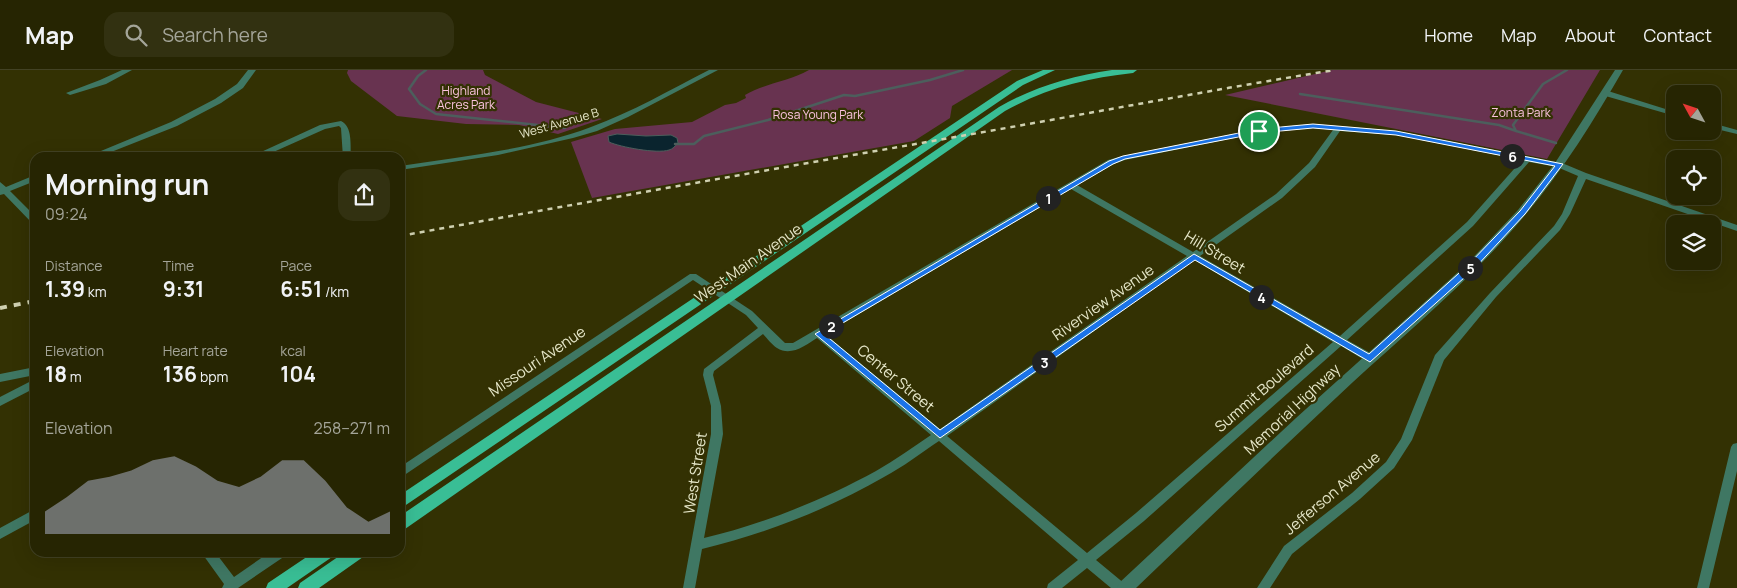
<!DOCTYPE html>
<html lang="en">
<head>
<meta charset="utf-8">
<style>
	body { margin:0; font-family:Manrope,sans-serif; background:#323111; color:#f1f3f6; height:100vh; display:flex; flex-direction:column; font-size:19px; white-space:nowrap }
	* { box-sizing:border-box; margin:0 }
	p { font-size:16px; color:#a4a599 }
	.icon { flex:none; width:28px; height:28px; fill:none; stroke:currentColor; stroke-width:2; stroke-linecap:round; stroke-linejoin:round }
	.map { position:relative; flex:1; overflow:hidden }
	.details { position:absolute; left:30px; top:82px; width:375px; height:405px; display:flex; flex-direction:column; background:#262502; border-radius:15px; box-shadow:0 5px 20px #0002,0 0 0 1px #424224 }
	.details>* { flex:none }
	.needle { width:32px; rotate:310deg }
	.controls { position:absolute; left:1666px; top:15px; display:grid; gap:10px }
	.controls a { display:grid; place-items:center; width:55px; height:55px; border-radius:10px; background:#262502; box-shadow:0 5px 20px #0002,0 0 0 1px #424224; font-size:25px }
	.pin { position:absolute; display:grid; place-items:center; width:42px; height:42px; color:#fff; margin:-21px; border:2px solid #fff; border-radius:50%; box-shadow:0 1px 5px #0007 }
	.km { position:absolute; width:25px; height:25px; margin:-12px; border-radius:50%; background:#222; color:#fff; font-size:14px; line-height:25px; text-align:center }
	.round { display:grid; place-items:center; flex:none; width:52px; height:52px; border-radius:15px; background:#323111 }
	.headline { display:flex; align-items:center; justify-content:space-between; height:85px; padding:0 15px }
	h1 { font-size:28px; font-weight:700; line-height:38px }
	.metrics { display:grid; grid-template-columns:repeat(3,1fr); gap:8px; height:85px; padding:5px 15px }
	.metrics div { display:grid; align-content:center }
	.metrics b { font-size:21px; font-weight:700 }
	.metrics small { font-size:14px; font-weight:400 }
	.metrics p { font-size:14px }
	.chart { height:140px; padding:10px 15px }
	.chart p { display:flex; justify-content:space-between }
	.chart svg { width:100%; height:90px; margin-top:5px; fill:#8c9099; opacity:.7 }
	header { display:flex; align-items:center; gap:30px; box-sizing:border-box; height:70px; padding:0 25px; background:#262502; border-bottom:1px solid #424224 }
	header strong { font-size:24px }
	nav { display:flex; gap:28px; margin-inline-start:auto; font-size:18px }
	.search { width:350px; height:45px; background:#323111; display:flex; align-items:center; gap:12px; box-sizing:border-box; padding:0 18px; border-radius:15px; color:#a4a599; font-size:19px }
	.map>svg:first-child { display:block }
	.green { fill:#683350 }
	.water { fill:#0a242e; stroke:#4c5e5c }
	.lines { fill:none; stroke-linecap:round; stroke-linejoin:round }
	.stream { stroke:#4c5e5c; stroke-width:2.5 }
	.minor { fill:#3f7763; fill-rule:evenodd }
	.tertiary { fill:#3f7763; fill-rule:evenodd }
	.primary { fill:#39be95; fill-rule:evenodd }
	.rail-far1 { stroke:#cfd0b0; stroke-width:2.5; stroke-dasharray:5 5; stroke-linecap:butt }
	.rail { stroke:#cfd0b0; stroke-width:4; stroke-dasharray:7 7; stroke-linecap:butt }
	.route { fill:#1a73e8; stroke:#fff; fill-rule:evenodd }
	.labels { text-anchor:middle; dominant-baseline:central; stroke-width:4.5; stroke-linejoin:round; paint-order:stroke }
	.far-park-label { font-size:12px; fill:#fac2de; stroke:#333103 }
	.far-street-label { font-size:12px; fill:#e5e6c8; stroke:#333103 }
	.street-label { font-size:15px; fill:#e5e6c8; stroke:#333103 }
</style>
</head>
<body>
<header>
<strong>Map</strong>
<div class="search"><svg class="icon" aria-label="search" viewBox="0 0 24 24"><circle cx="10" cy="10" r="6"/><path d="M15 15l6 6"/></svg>Search here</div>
<nav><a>Home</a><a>Map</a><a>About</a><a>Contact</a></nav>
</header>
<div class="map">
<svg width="1737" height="518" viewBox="0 0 1737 518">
	<rect width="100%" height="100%" fill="#333103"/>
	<!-- green -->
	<path class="green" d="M348 0H483L485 5 536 32 602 49 558 64 519 55 466 54 397 46 351 11 347 3Z
		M809 0H1012L952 36 950 48 914 71 592 128 571 72 615 59 692 52 725 35 736 33 746 28 745 25C765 13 788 12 809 0Z
		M1332 0H1600L1547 89 1225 25Z"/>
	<!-- water -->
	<path class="water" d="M617 64 646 66 671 65 677 68 678 73C675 76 673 79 669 80 657 84 620 77 609 72L608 66Z"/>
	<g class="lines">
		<!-- stream -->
		<path class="stream" d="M426 0 418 6 409 19 420 34 436 44 565 58
			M1300 24 1499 55 1516 61
			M1556 73 1516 61 1513 55 1543 14 1567 0
			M675 74H694L704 66 768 50 844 25 855 26 930 10 963 0"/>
		<!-- minor -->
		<path class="minor" d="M122 0H132L106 14 70 25 66 23 100 10Z
			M248 0H256L243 18 221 33 177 56 96 88H84L171 52 215 29 237 14Z
			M709 0H718L628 47 597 61 573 68 498 85 400 100V96C464 86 530 80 591 57 632 42 670 20 709 0Z
			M1602 21H1608L1675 42V46L1602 25Z
			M341 51C353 57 350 75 351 88H343L341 58 339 56 325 59 260 88H248L320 55Z
			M1712 53 1737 60V64L1712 58Z
			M1313 54 1396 61 1562 93 1586 103 1737 155V161L1586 109 1570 144 1560 160 1496 227 1444 290 1412 370 1394 398 1360 429 1292 484 1270 518H1257L1284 476 1352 423 1386 392 1401 369 1435 285 1490 223 1554 156 1562 144 1578 106 1557 97 1529 92 1473 156 1347 270 1374 285 1375 288 1374 291H1366L1341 276 1144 451 1096 490 1125 514 1126 518H1111L1087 498 1062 518H1047L1048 514 1078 490 939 371C921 383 903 397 884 407 829 439 764 464 702 479L695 518H683L711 364V336L703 305 704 299 758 258 746 245 693 210 400 408V397L690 204H696L752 241 785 273H793L1108 90 1123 86 1259 59ZM1313 58 1333 60 1309 93 1276 124 1193 182 1077 115 1114 94 1125 90 1259 63ZM1340 61 1396 65 1522 90 1467 152 1340 266 1200 186 1282 128 1315 97ZM1071 119 1187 186 940 359 825 264ZM1194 190 1333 272 1136 443 1087 483 947 366ZM763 264C767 268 772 275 777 278 791 287 806 275 817 268L931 365C913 377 895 390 876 401 825 429 761 455 704 468L723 364 721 336 713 305 714 301Z
			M35 105V111L10 121 35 146V154L32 153 4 124 0 125V112L6 117Z
			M35 297V305L0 312V304Z
			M35 309V318L0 336V327Z
			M1737 373V401L1709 518H1697L1731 377 1733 374Z
			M35 439V450L0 469V458Z
			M201 482H215L234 507 270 482H287L285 486 238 518H222L224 514Z"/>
		<!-- tertiary -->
		<path class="tertiary" d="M1615 0H1623C1594 50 1564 99 1526 144 1475 206 1412 258 1353 312 1280 380 1208 449 1136 518H1117L1119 513 1296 348 1467 194 1518 140 1555 93Z"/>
		<!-- primary -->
		<path class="primary" d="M1043 0H1055L1023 15 400 439V425L1017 11Z
			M1112 0H1137L1133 3C1087 8 1046 18 1005 41L405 459 400 460V446L999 37C1034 17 1071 6 1112 0Z
			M314 482H335L332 487 287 518H266L268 513Z
			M345 482H366L363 487 319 518H298L300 513Z"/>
		<!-- rail-far1 -->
		<path class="rail-far1" d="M400 166C592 131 785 97 978 63 1097 42 1216 19 1335 0"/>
		<!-- rail -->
		<path class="rail" d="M0 238 35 231"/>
	</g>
	<!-- route -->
	<path class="route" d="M1313 54 1396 61 1563 94 1525 144 1474 199 1370 292 1195 190 940 368 815 264 1109 91 1123 86 1259 59ZM1313 58 1396 65 1555 96 1520 141 1468 195 1369 284 1194 184 940 360 824 264 1113 94 1125 89 1259 63Z"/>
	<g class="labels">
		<!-- far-park labels -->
		<g class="far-park-label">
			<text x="466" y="20">Highland<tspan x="466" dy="14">Acres Park</tspan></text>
			<text x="1521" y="42">Zonta Park</text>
			<text x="818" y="44">Rosa Young Park</text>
		</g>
		<!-- far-street labels -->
		<g class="far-street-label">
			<text transform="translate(559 53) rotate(-16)">West Avenue B</text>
		</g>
		<!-- street labels -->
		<g class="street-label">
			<text transform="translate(1215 182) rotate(31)">Hill Street</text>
			<text transform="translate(748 193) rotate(-35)">West Main Avenue</text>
			<text transform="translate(1103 232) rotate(-35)">Riverview Avenue</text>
			<text transform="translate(537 291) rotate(-34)">Missouri Avenue</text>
			<text transform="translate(896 308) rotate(40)">Center Street</text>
			<text transform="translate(1264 318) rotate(-41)">Summit Boulevard</text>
			<text transform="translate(1292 339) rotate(-43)">Memorial Highway</text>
			<text transform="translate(695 403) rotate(-81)">West Street</text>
			<text transform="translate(1332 423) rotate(-40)">Jefferson Avenue</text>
		</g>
	</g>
</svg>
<div class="controls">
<a><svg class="needle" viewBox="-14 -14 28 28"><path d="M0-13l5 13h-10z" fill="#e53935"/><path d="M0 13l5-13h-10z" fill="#a4a599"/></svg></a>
<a><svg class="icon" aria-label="locate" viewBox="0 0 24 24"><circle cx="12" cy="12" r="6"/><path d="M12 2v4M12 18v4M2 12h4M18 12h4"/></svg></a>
<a><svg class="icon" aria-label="layers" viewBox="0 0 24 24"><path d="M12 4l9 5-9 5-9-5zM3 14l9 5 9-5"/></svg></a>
</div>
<div class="pin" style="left:1259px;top:61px;background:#1e9e55"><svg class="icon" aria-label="arrive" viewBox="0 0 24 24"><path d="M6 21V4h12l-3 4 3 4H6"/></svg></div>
<b class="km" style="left:1048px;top:128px">1</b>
<b class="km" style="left:831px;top:256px">2</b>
<b class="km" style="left:1044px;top:292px">3</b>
<b class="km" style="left:1261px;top:227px">4</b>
<b class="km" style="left:1470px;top:198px">5</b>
<b class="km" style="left:1512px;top:86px">6</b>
<section class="details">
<div class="headline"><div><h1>Morning run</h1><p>09:24</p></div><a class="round"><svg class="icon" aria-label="share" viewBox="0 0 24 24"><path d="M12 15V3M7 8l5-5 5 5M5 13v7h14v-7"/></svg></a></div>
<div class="metrics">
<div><p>Distance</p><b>1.39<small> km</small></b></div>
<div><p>Time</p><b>9:31</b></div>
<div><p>Pace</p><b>6:51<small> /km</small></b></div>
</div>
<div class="metrics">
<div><p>Elevation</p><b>18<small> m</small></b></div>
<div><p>Heart rate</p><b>136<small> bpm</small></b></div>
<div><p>kcal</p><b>104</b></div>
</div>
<div class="chart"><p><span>Elevation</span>258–271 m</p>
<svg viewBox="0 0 160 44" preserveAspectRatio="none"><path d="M0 44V33L10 26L20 18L30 16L40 13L50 8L60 6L70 11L80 18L90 21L100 16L110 8L120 8L130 18L140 31L150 38L160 33V44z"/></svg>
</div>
</section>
</div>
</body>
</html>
